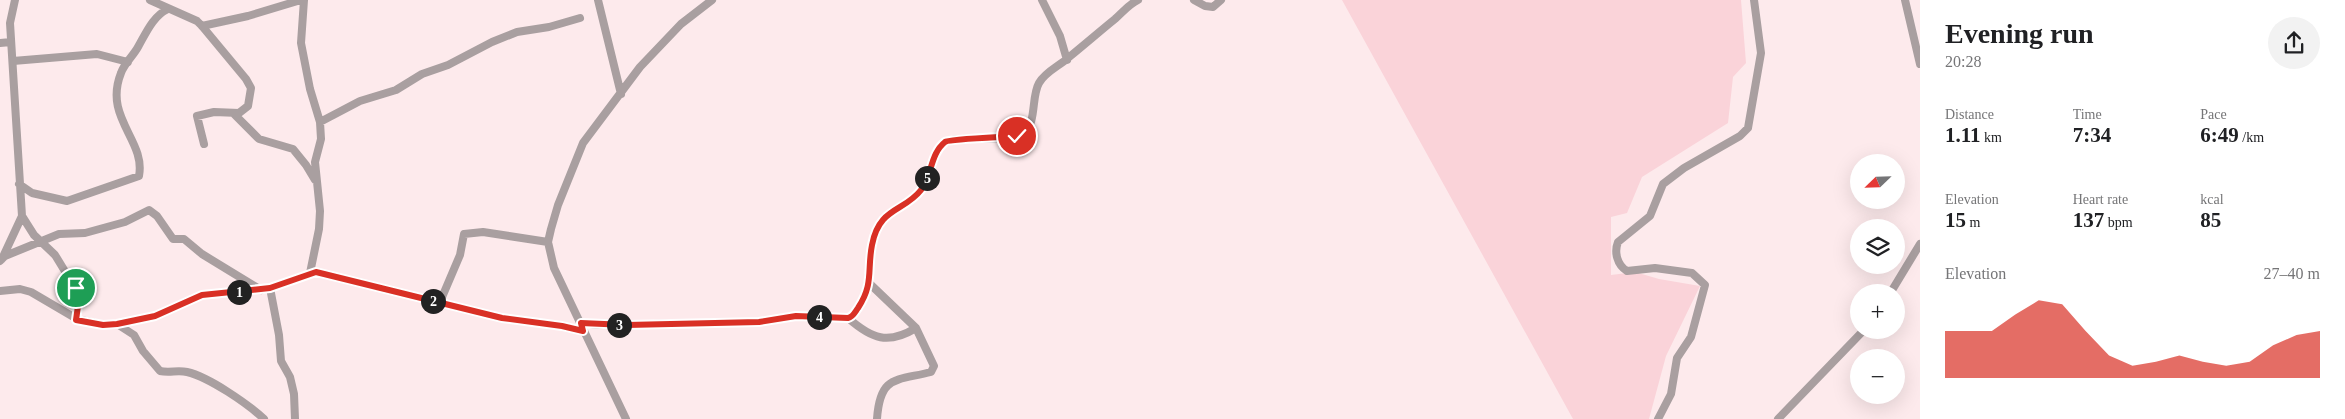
<!DOCTYPE html>
<html lang="en">
<head>
<meta charset="utf-8">
<style>
	body { margin:0; font-family:Georgia,serif; background:#f2f2f2; color:#202124; height:100vh; display:flex; flex-direction:column; font-size:19px; white-space:nowrap }
	* { box-sizing:border-box; margin:0 }
	p { font-size:16px; color:#757577 }
	.icon { flex:none; width:28px; height:28px; fill:none; stroke:currentColor; stroke-width:2; stroke-linecap:round; stroke-linejoin:round }
	.map { position:relative; flex:1; overflow:hidden }
	.details { display:flex; flex-direction:column; background:#fff; width:425px }
	.details>* { flex:none }
	.needle { width:32px; rotate:247deg }
	.controls { position:absolute; left:1850px; top:154px; display:grid; gap:10px }
	.controls a { display:grid; place-items:center; width:55px; height:55px; border-radius:50%; background:#fff; box-shadow:0 5px 20px #0002; font-size:25px }
	.pin { position:absolute; display:grid; place-items:center; width:42px; height:42px; color:#fff; margin:-21px; border:2px solid #fff; border-radius:50%; box-shadow:0 1px 5px #0007 }
	.km { position:absolute; width:25px; height:25px; margin:-12px; border-radius:50%; background:#222; color:#fff; font-size:14px; line-height:25px; text-align:center }
	.round { display:grid; place-items:center; flex:none; width:52px; height:52px; border-radius:26px; background:#f2f2f2 }
	.overview { display:flex; align-items:center; justify-content:space-between; height:85px; padding:0 25px }
	h1 { font-size:28px; font-weight:700; line-height:38px }
	.stats { display:grid; grid-template-columns:repeat(3,1fr); gap:8px; height:85px; padding:5px 25px }
	.stats div { display:grid; align-content:center }
	.stats b { font-size:21px; font-weight:700 }
	.stats small { font-size:14px; font-weight:400 }
	.stats p { font-size:14px }
	.chart { height:140px; padding:10px 25px }
	.chart p { display:flex; justify-content:space-between }
	.chart svg { width:100%; height:90px; margin-top:5px; fill:#d93025; opacity:.7 }
	main { display:flex; flex:1; min-height:0 }
	.map>svg:first-child { display:block }
	.green { fill:#fad3d9 }
	.lines { fill:none; stroke-linecap:round; stroke-linejoin:round }
	.street { stroke:#a99fa0; stroke-width:8 }
	.route-casing { stroke:#fff; stroke-width:10 }
	.route { stroke:#d93025; stroke-width:6 }
</style>
</head>
<body>
<main>
<div class="map">
<svg width="1920" height="419" viewBox="0 0 1920 419">
	<rect width="100%" height="100%" fill="#fdeaec"/>
	<!-- green -->
	<path class="green" d="M1342 0H1741L1746 63 1733 77 1728 123 1642 177 1627 213 1611 217V275L1635 272 1659 279 1700 286 1666 356 1649 419H1573Z"/>
	<g class="lines">
		<!-- street -->
		<path class="street" d="M15 0 10 23 22 216 34 235 55 255 77 291V319
			M150 0 197 21 202 26 246 79 251 88 248 106 239 113 214 112 197 116 204 144
			M304 0 301 43 310 89 320 122 321 139 315 162 320 211 319 229 310 273
			M598 0 621 94
			M1042 0 1060 36 1067 60
			M1194 0 1205 6 1213 7 1221 0
			M1905 0 1920 64
			M202 26 248 16 301 0
			M0 43 11 42
			M13 61 97 54 128 62
			M234 114 259 139 293 149 306 165 315 180
			M320 122 360 101 396 90 422 74 448 65 492 42 517 32 549 27 580 18
			M19 184 32 193 67 201 139 176C146 140 103 118 121 73 124 64 133 56 138 47 146 33 153 16 168 9
			M2 259 22 216
			M0 261 5 256 59 234 85 233 125 222 149 210 157 216 173 239H184L202 254 261 290
			M870 284 916 328 934 366 931 372C896 381 880 375 877 419
			M270 288 279 335 281 361 290 377 294 394 295 419
			M0 291 20 289 31 292 77 319 103 325 117 324 155 316 202 295 270 288 316 272 502 318 562 326 583 331
			M1891 292 1920 244
			M440 302 460 255 464 234 483 232 548 242
			M848 318C872 339 888 345 916 328
			M581 323 599 325 759 322 795 316 850 318C881 289 860 253 881 223 892 207 914 203 924 186 932 173 932 143 952 140 968 137 1011 142 1024 133 1037 122 1031 97 1039 83 1045 72 1059 66 1068 58 1084 45 1099 32 1115 19 1123 12 1128 5 1138 0
			M117 324 134 335 143 351 160 371C169 373 178 370 187 372 209 377 248 404 264 419
			M626 419 554 268 548 242 551 229 558 205 583 143 640 67 681 24 712 0
			M1658 419 1671 394 1677 358 1691 337 1705 285 1692 273 1655 268 1627 271C1617 265 1614 252 1618 242L1650 216 1663 184 1684 168 1740 136 1748 128 1761 53 1754 0
			M1778 419 1864 330"/>
	</g>
	<g class="lines">
		<!-- route casing -->
		<g class="route-casing">
			<path id="route" d="M76 288 79 299 76 320 103 325 117 324 155 316 202 295 270 288 316 272 502 318 562 326 583 331 581 323 627 325 759 322 796 316 848 318C853 317 855 312 858 308 874 284 867 270 872 245 879 207 904 212 921 190 932 176 930 154 945 142 949 139 1007 137 1017 136"/>
		</g>
		<!-- route -->
		<use href="#route" class="route"/>
	</g>
</svg>
<div class="controls">
<a><svg class="needle" viewBox="-14 -14 28 28"><path d="M0-13l5 13h-10z" fill="#e53935"/><path d="M0 13l5-13h-10z" fill="#757577"/></svg></a>
<a><svg class="icon" aria-label="layers" viewBox="0 0 24 24"><path d="M12 4l9 5-9 5-9-5zM3 14l9 5 9-5"/></svg></a>
<a>+</a>
<a>−</a>
</div>
<div class="pin" style="left:76px;top:288px;background:#1e9e55"><svg class="icon" aria-label="arrive" viewBox="0 0 24 24"><path d="M6 21V4h12l-3 4 3 4H6"/></svg></div>
<div class="pin" style="left:1017px;top:136px;background:#d93025"><svg class="icon" aria-label="check" viewBox="0 0 24 24"><path d="M5 12l5 5 9-10"/></svg></div>
<b class="km" style="left:239px;top:292px">1</b>
<b class="km" style="left:433px;top:301px">2</b>
<b class="km" style="left:619px;top:325px">3</b>
<b class="km" style="left:819px;top:317px">4</b>
<b class="km" style="left:927px;top:178px">5</b>
</div>
<section class="details">
<div class="overview"><div><h1>Evening run</h1><p>20:28</p></div><a class="round"><svg class="icon" aria-label="share" viewBox="0 0 24 24"><path d="M12 15V3M7 8l5-5 5 5M5 13v7h14v-7"/></svg></a></div>
<div class="stats">
<div><p>Distance</p><b>1.11<small> km</small></b></div>
<div><p>Time</p><b>7:34</b></div>
<div><p>Pace</p><b>6:49<small> /km</small></b></div>
</div>
<div class="stats">
<div><p>Elevation</p><b>15<small> m</small></b></div>
<div><p>Heart rate</p><b>137<small> bpm</small></b></div>
<div><p>kcal</p><b>85</b></div>
</div>
<div class="chart"><p><span>Elevation</span>27–40 m</p>
<svg viewBox="0 0 160 44" preserveAspectRatio="none"><path d="M0 44V21L10 21L20 21L30 13L40 6L50 8L60 21L70 33L80 38L90 36L100 33L110 36L120 38L130 36L140 28L150 23L160 21V44z"/></svg>
</div>
</section>
</main>
</body>
</html>
